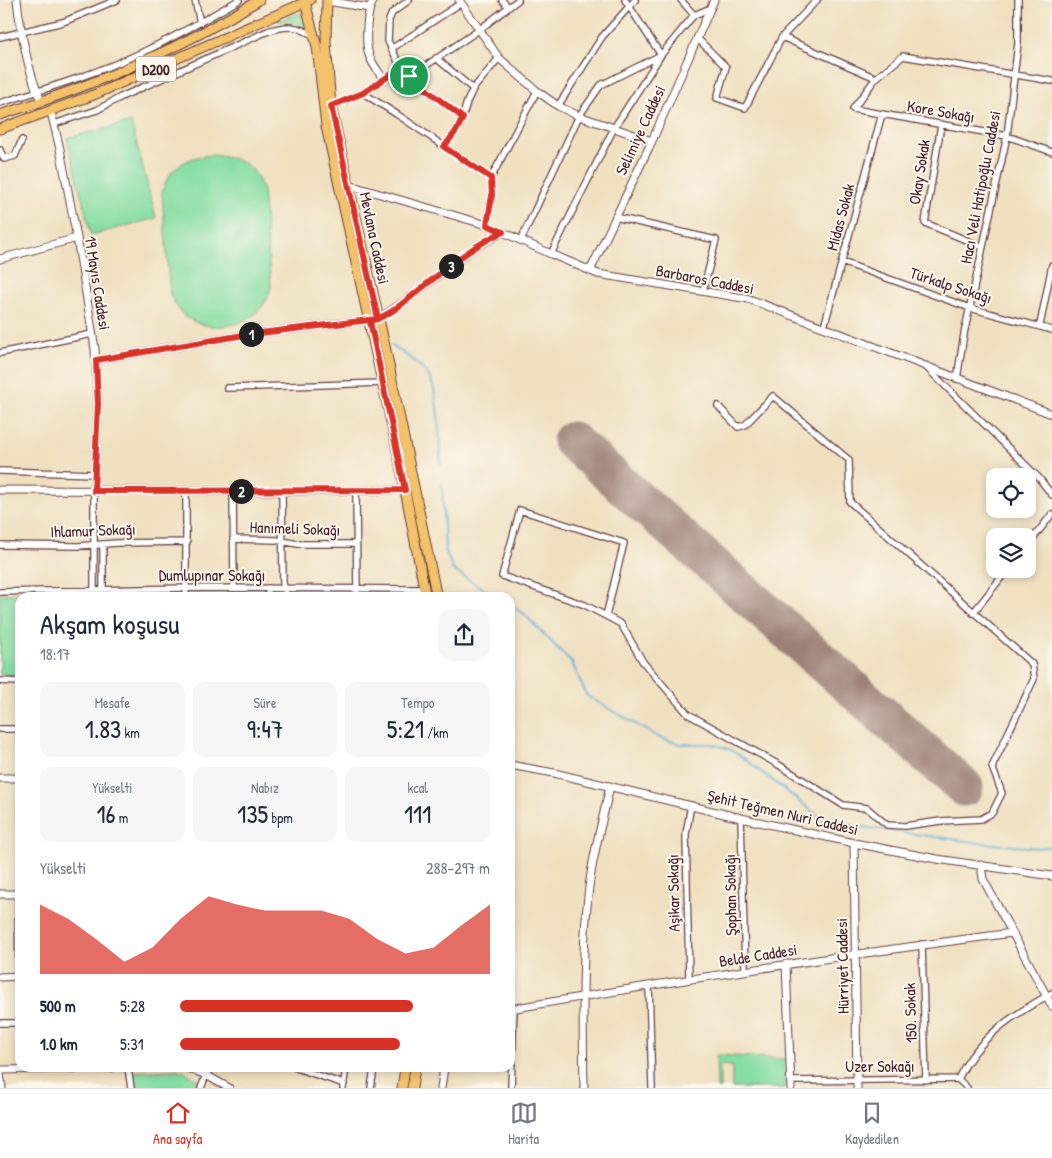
<!DOCTYPE html>
<html lang="tr">
<head>
<meta charset="utf-8">
<style>
	body { margin:0; font-family:"Patrick Hand",sans-serif; background:#f6f6f7; color:#1f2937; height:100vh; display:flex; flex-direction:column; font-size:19px; white-space:nowrap }
	* { box-sizing:border-box; margin:0 }
	p { font-size:16px; color:#747a83 }
	.icon { flex:none; width:28px; height:28px; fill:none; stroke:currentColor; stroke-width:2; stroke-linecap:round; stroke-linejoin:round }
	.map { position:relative; flex:1; overflow:hidden }
	.details { position:absolute; left:15px; top:592px; width:500px; height:480px; display:flex; flex-direction:column; background:#fff; border-radius:15px; box-shadow:0 2px 8px #0003 }
	.details>* { flex:none }
	.buttons { position:absolute; left:986px; top:468px; display:grid; gap:10px }
	.buttons a { display:grid; place-items:center; width:50px; height:50px; border-radius:10px; background:#fff; box-shadow:0 2px 8px #0003; font-size:25px }
	.pin { position:absolute; display:grid; place-items:center; width:42px; height:42px; color:#fff; margin:-21px; border:2px solid #fff; border-radius:50%; box-shadow:0 1px 5px #0007 }
	.km { position:absolute; width:25px; height:25px; margin:-12px; border-radius:50%; background:#222; color:#fff; font-size:14px; line-height:25px; text-align:center }
	.round { display:grid; place-items:center; flex:none; width:52px; height:52px; border-radius:15px; background:#f6f6f7 }
	.overview { display:flex; align-items:center; justify-content:space-between; height:85px; padding:0 25px }
	h1 { font-size:28px; font-weight:600; line-height:38px }
	.figures { display:grid; grid-template-columns:repeat(3,1fr); gap:8px; height:85px; padding:5px 25px }
	.figures div { display:grid; align-content:center; border-radius:12px; background:#f6f6f7; text-align:center }
	.figures b { font-size:25px; font-weight:600 }
	.figures small { font-size:14px; font-weight:400 }
	.figures p { font-size:14px }
	.chart { height:140px; padding:10px 25px }
	.chart p { display:flex; justify-content:space-between }
	.chart svg { width:100%; height:90px; margin-top:5px; fill:#d93025; opacity:.7 }
	ul { padding:0 25px; list-style:none; font-size:16px }
	li { display:grid; grid-template-columns:80px 60px 1fr; align-items:center; height:38px }
	li i { height:12px; border-radius:6px; background:#d93025 }
	.tab-bar { display:flex; justify-content:space-around; align-items:center; height:70px; border-top:1px solid #e0e1e3; background:#fff; font-size:14px; color:#747a83 }
	.tab-bar a { display:grid; justify-items:center; gap:2px }
	.tab-bar .current { color:#d93025 }
	.map>svg:first-child { display:block }
	.green { fill:#87dea3; stroke:#687e67 }
	.lines { fill:none; stroke-linecap:round; stroke-linejoin:round }
	.stream { stroke:#57a7d1; stroke-width:2 }
	.runway { stroke:#9c8076; stroke-width:39 }
	.minor-casing { stroke:#633c41; stroke-width:8 }
	.tertiary-casing { stroke:#633c41; stroke-width:9 }
	.primary-casing { stroke:#633c41; stroke-width:11 }
	.trunk-casing { stroke:#633c41; stroke-width:11 }
	.minor { stroke:#fff; stroke-width:5.5 }
	.tertiary { stroke:#fff; stroke-width:7 }
	.primary { stroke:#f3c26a; stroke-width:9 }
	.trunk { stroke:#f3c26a; stroke-width:9 }
	.route-casing { stroke:#fff; stroke-width:10 }
	.route { stroke:#d93025; stroke-width:6 }
	.labels { text-anchor:middle; dominant-baseline:central; stroke-width:4; stroke-linejoin:round; paint-order:stroke }
	.shield { fill:#fbf7ec; stroke:#7f6065; stroke-width:1 }
	.shield-label { font-size:15px; font-weight:bold; fill:#4a1f2b }
	.street-label { font-size:16px; fill:#4a1f2b; stroke:#fbf7ec }
</style>
</head>
<body>
<div class="map">
<svg width="1052" height="1088" viewBox="0 0 1052 1088">
	<rect width="100%" height="100%" fill="#fbf7ec"/>
	<filter id="ink" filterUnits="userSpaceOnUse"><feTurbulence type="fractalNoise" baseFrequency=".02" numOctaves="2"/><feDisplacementMap in="SourceGraphic" scale="10" xChannelSelector="R" yChannelSelector="G"/><feConvolveMatrix kernelMatrix="1 2 1 2 8 2 1 2 1" color-interpolation-filters="sRGB"/></filter>
	<filter id="wash" filterUnits="userSpaceOnUse"><feTurbulence type="fractalNoise" baseFrequency=".0096" numOctaves="4" result="noise"/><feDisplacementMap in="SourceGraphic" scale="20" xChannelSelector="R" yChannelSelector="G"/><feGaussianBlur stdDeviation="1.12" result="paint"/><feColorMatrix in="noise" values="0 0 0 0 0 0 0 0 0 0 0 0 0 0 0 0 0 1.4 0 .05"/><feComposite in="paint" operator="in"/></filter>
	<g filter="url(#wash)">
		<rect width="100%" height="100%" fill="#efe0c0"/>
		<!-- green -->
		<path class="green" d="M300 13 305 28 293 22 277 21Z
			M131 122 156 218 91 235 67 138Z
			M211 155C240 158 254 162 263 191L271 287C269 292 268 298 265 302 250 327 210 334 186 317 178 311 175 303 170 295L162 193C168 168 186 157 211 155Z
			M91 593V597L20 598V675H0V594Z
			M716 1055 785 1059V1088H732V1066L720 1065V1088H717Z
			M177 1070 183 1071 200 1081 198 1088H135L133 1072Z"/>
		<g class="lines">
			<!-- stream -->
			<path class="stream" d="M391 345C404 354 421 363 429 377 440 395 439 443 441 465
				M442 484 445 549 453 570 498 598
				M510 605 523 613 572 663 587 696 660 738 681 744H712L729 749 742 757 825 821 832 823 981 843 1039 848 1052 846"/>
			<!-- runway -->
			<path class="runway" d="M572 441 964 787"/>
		</g>
	</g>
	<g filter="url(#ink)">
		<g class="lines">
			<!-- minor casing -->
			<g class="minor-casing">
				<path id="minor" d="M195 0 200 23
					M502 0 508 7
					M681 0 694 15 711 8
					M0 37 63 22 117 0
					M782 37 876 78 903 56 1052 81
					M697 38 726 67 717 98 745 108 782 37 817 0
					M391 49 461 3
					M436 58 473 89
					M402 70 388 41 389 20 392 13 409 0
					M409 76 463 118
					M876 78 853 109 1007 136 1052 152
					M363 93 398 115 491 178
					M0 103C49 88 98 73 145 51 177 36 208 18 239 0
					M331 106 363 93 398 71 402 70 409 76 412 75 479 30 518 0
					M558 106 602 37 635 0
					M54 124 97 110 121 97 268 31C288 25 296 25 314 36
					M941 125 925 223 983 247
					M444 147 460 125 467 102 473 89 499 58
					M0 150 4 159 15 156 22 140
					M615 217 716 240 703 291
					M487 225 492 197 491 178 537 91
					M521 240 579 116 601 85 661 55 694 15
					M551 254 614 128 661 55 625 0
					M842 262 970 308 1052 330
					M1040 325 1052 265
					M824 327 882 114
					M0 353 92 334
					M926 367 1039 478 1052 495
					M957 379 964 334 1007 136 1018 43V0
					M227 388 383 383
					M718 406 738 427 745 425 773 396 849 460 850 502 849 466
					M0 471 95 474
					M186 491V598
					M233 491 234 588
					M282 491 283 583 287 598
					M356 491 357 598
					M233 539 276 540 298 544H356
					M103 544V598
					M0 545 78 546 117 543 187 542
					M1028 545 1052 514
					M0 592 186 588 424 589
					M94 598V491
					M268 598V588
					M973 613 1008 569
					M606 616 624 543 520 510 502 576 585 605 621 624 643 662 688 714 779 765 843 805 867 808 887 825 905 826 941 821 981 819 992 813 1002 793 992 767 1034 679 1032 664 850 502
					M0 681 20 682
					M0 729H20
					M741 818 745 971
					M18 894 19 976
					M922 944 926 1080
					M689 980 686 834 691 805
					M649 986 652 1088
					M0 1023H20
					M128 1068 131 1088
					M296 1068 344 1084
					M958 1079C978 1037 1013 1015 1052 993
					M791 1081 958 1079 967 1088
					M201 1088 209 1068
					M343 1088 346 1068
					M371 1088 374 1068
					M511 1088 514 1008"/>
			</g>
			<!-- tertiary casing -->
			<g class="tertiary-casing">
				<path id="tertiary" d="M17 0C21 34 27 69 41 101
					M374 0C366 10 365 43 369 55 372 64 379 72 384 80
					M459 0 499 58 537 91 558 106 579 116 652 141
					M327 1 369 8
					M51 112 60 149 77 238 95 349 98 405 94 491
					M349 185 487 225 551 254 598 274 749 299 1052 414
					M0 259 77 238
					M590 271 652 141 714 0
					M96 360 244 335 378 319 404 302 474 248 503 232
					M0 490 282 491 405 490
					M510 765 554 773 741 818 854 843 937 859 1052 876
					M0 778H20
					M854 843 857 1088
					M981 865 983 879 1052 1006
					M0 894H20
					M786 964 791 1088
					M0 977 20 976
					M510 1009C677 980 844 955 1012 933
					M188 1068 206 1075 229 1088
					M0 1070 111 1068
					M0 1074 2 1088
					M441 1088 444 1068
					M584 1088C583 1021 581 954 589 887 593 853 603 819 610 786"/>
			</g>
			<!-- primary casing -->
			<g class="primary-casing">
				<path id="primary" d="M327 0 326 42 331 106 385 346 437 598
					M305 2 317 47 326 126 398 454 426 598
					M402 1088 405 1068
					M412 1088 415 1068"/>
			</g>
			<!-- trunk casing -->
			<g class="trunk-casing">
				<path id="trunk" d="M0 115C90 87 179 50 259 0
					M0 129 96 94 310 0"/>
			</g>
			<!-- minor -->
			<use href="#minor" class="minor"/>
			<!-- tertiary -->
			<use href="#tertiary" class="tertiary"/>
			<!-- primary -->
			<use href="#primary" class="primary"/>
			<!-- trunk -->
			<use href="#trunk" class="trunk"/>
		</g>
	</g>
	<g class="lines" filter="url(#ink)">
		<!-- route casing -->
		<g class="route-casing">
			<path id="route" d="M409 76 402 70H398L363 93 331 106 378 319 244 335 96 360 98 404 94 491 405 490 370 321C388 317 403 303 418 291 445 270 471 246 503 232L487 225 492 196 491 178 444 147 456 131 463 118 409 76"/>
		</g>
		<!-- route -->
		<use href="#route" class="route"/>
	</g>
	<g class="labels">
		<!-- shield labels -->
		<rect class="shield" x="136" y="56.5" width="40" height="25" rx="4"/>
		<g class="shield-label">
			<text x="156" y="69">D200</text>
		</g>
		<!-- street labels -->
		<g class="street-label">
			<text transform="translate(941 111) rotate(10)">Kore Sokağı</text>
			<text transform="translate(640 130) rotate(-65)">Selimiye Caddesi</text>
			<text transform="translate(919 172) rotate(-81)">Okay Sokak</text>
			<text transform="translate(980 187) rotate(-79)">Hacı Veli Hatipoğlu Caddesi</text>
			<text transform="translate(840 217) rotate(-75)">Midas Sokak</text>
			<text transform="translate(375 238) rotate(78)">Mevlana Caddesi</text>
			<text transform="translate(705 279) rotate(11)">Barbaros Caddesi</text>
			<text transform="translate(98 283) rotate(81)">19 Mayıs Caddesi</text>
			<text transform="translate(951 285) rotate(18)">Türkalp Sokağı</text>
			<text transform="translate(295 528) rotate(2)">Hanımeli Sokağı</text>
			<text transform="translate(93 530) rotate(-2)">Ihlamur Sokağı</text>
			<text x="212" y="575">Dumlupınar Sokağı</text>
			<text transform="translate(783 812) rotate(13)">Şehit Teğmen Nuri Caddesi</text>
			<text transform="translate(673 893) rotate(-91)">Aşikar Sokağı</text>
			<text transform="translate(730 895) rotate(-91)">Şophan Sokağı</text>
			<text transform="translate(758 955) rotate(-9)">Belde Caddesi</text>
			<text transform="translate(842 966) rotate(-91)">Hürriyet Caddesi</text>
			<text transform="translate(910 1013) rotate(-92)">150. Sokak</text>
			<text x="880" y="1066">Uzer Sokağı</text>
		</g>
	</g>
</svg>
<div class="buttons">
<a><svg class="icon" aria-label="locate" viewBox="0 0 24 24"><circle cx="12" cy="12" r="6"/><path d="M12 2v4M12 18v4M2 12h4M18 12h4"/></svg></a>
<a><svg class="icon" aria-label="layers" viewBox="0 0 24 24"><path d="M12 4l9 5-9 5-9-5zM3 14l9 5 9-5"/></svg></a>
</div>
<div class="pin" style="left:409px;top:76px;background:#1e9e55"><svg class="icon" aria-label="arrive" viewBox="0 0 24 24"><path d="M6 21V4h12l-3 4 3 4H6"/></svg></div>
<b class="km" style="left:251px;top:334px">1</b>
<b class="km" style="left:241px;top:491px">2</b>
<b class="km" style="left:451px;top:266px">3</b>
<section class="details">
<div class="overview"><div><h1>Akşam koşusu</h1><p>18:17</p></div><a class="round"><svg class="icon" aria-label="share" viewBox="0 0 24 24"><path d="M12 15V3M7 8l5-5 5 5M5 13v7h14v-7"/></svg></a></div>
<div class="figures">
<div><p>Mesafe</p><b>1.83<small> km</small></b></div>
<div><p>Süre</p><b>9:47</b></div>
<div><p>Tempo</p><b>5:21<small> /km</small></b></div>
</div>
<div class="figures">
<div><p>Yükselti</p><b>16<small> m</small></b></div>
<div><p>Nabız</p><b>135<small> bpm</small></b></div>
<div><p>kcal</p><b>111</b></div>
</div>
<div class="chart"><p><span>Yükselti</span>288–297 m</p>
<svg viewBox="0 0 160 44" preserveAspectRatio="none"><path d="M0 44V10L10 17L20 27L30 38L40 31L50 17L60 6L70 10L80 13L90 13L100 13L110 17L120 27L130 34L140 31L150 20L160 10V44z"/></svg>
</div>
<ul>
<li><b>500 m</b>5:28<i style="width:75%"></i></li>
<li><b>1.0 km</b>5:31<i style="width:71%"></i></li>
</ul>
</section>
</div>
<nav class="tab-bar">
<a class="current"><svg class="icon" aria-label="home" viewBox="0 0 24 24"><path d="M3 11l9-7 9 7M6 9v11h12V9"/></svg>Ana sayfa</a>
<a><svg class="icon" aria-label="map" viewBox="0 0 24 24"><path d="M3 6l6-2 6 2 6-2v14l-6 2-6-2-6 2zM9 4v14M15 6v14"/></svg>Harita</a>
<a><svg class="icon" aria-label="saved" viewBox="0 0 24 24"><path d="M7 4h10v16l-5-4-5 4z"/></svg>Kaydedilen</a>
</nav>
</body>
</html>
